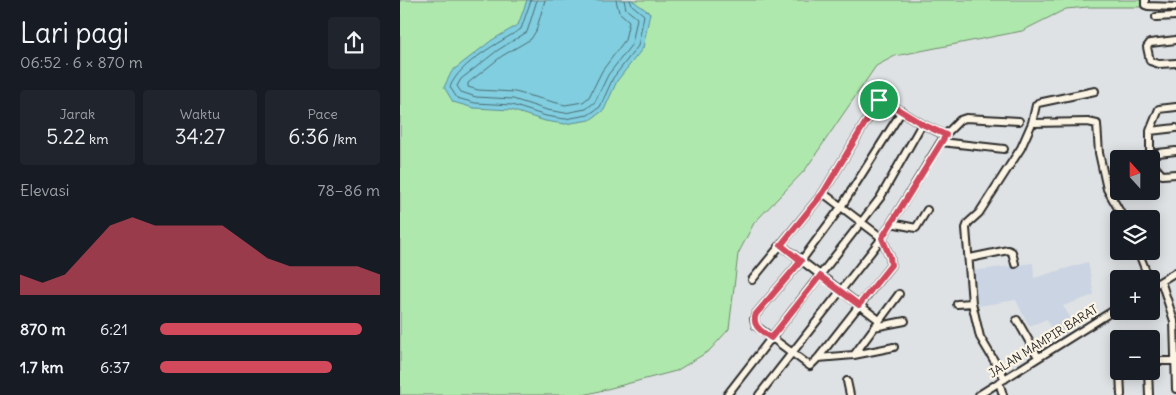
<!DOCTYPE html>
<html lang="id">
<head>
<meta charset="utf-8">
<style>
	body { margin:0; font-family:Delius,sans-serif; background:#20242c; color:#f1f3f6; height:100vh; display:flex; flex-direction:column; font-size:19px; white-space:nowrap }
	* { box-sizing:border-box; margin:0 }
	p { font-size:16px; color:#9ea1a6 }
	.icon { flex:none; width:28px; height:28px; fill:none; stroke:currentColor; stroke-width:2; stroke-linecap:round; stroke-linejoin:round }
	.map { position:relative; flex:1; overflow:hidden }
	.panel { display:flex; flex-direction:column; background:#171b24; width:400px }
	.panel>* { flex:none }
	.needle { width:32px; rotate:339deg }
	.controls { position:absolute; left:710px; top:150px; display:grid; gap:10px }
	.controls a { display:grid; place-items:center; width:50px; height:50px; border-radius:5px; background:#171b24; box-shadow:0 2px 12px #0003; font-size:25px }
	.pin { position:absolute; display:grid; place-items:center; width:42px; height:42px; color:#fff; margin:-21px; border:2px solid #fff; border-radius:50%; box-shadow:0 1px 5px #0007 }
	.round { display:grid; place-items:center; flex:none; width:52px; height:52px; border-radius:5px; background:#20242c }
	.summary { display:flex; align-items:center; justify-content:space-between; height:85px; padding:0 20px }
	h1 { font-size:28px; font-weight:600; line-height:38px }
	.figures { display:grid; grid-template-columns:repeat(3,1fr); gap:8px; height:85px; padding:5px 20px }
	.figures div { display:grid; align-content:center; border-radius:5px; background:#20242c; text-align:center }
	.figures b { font-size:21px; font-weight:600 }
	.figures small { font-size:14px; font-weight:400 }
	.figures p { font-size:14px }
	.chart { height:140px; padding:10px 20px }
	.chart p { display:flex; justify-content:space-between }
	.chart svg { width:100%; height:90px; margin-top:5px; fill:#d1495b; opacity:.7 }
	ul { padding:0 20px; list-style:none; font-size:16px }
	li { display:grid; grid-template-columns:80px 60px 1fr; align-items:center; height:38px }
	li i { height:12px; border-radius:6px; background:#d1495b }
	main { display:flex; flex:1; min-height:0 }
	.map>svg:first-child { display:block }
	.built { fill:#cad4e3 }
	.green { fill:#afe8ac; stroke:#6d8a6c }
	.water { fill:#80cedf; stroke:#5e8d97 }
	.lines { fill:none; stroke-linecap:round; stroke-linejoin:round }
	.shore { stroke:#4d6c73; stroke-width:1 }
	.minor-casing { stroke:#2b2b2b; stroke-width:10 }
	.minor { stroke:#fcf5e5; stroke-width:6 }
	.route-casing { stroke:#fff; stroke-width:10 }
	.route { stroke:#d1495b; stroke-width:6 }
	.labels { text-anchor:middle; dominant-baseline:central; stroke-width:4.5; stroke-linejoin:round; paint-order:stroke }
	.street-label { font-size:12px; fill:#2b2b2b; stroke:#fcf5e5 }
</style>
</head>
<body>
<main>
<section class="panel">
<div class="summary"><div><h1>Lari pagi</h1><p>06:52 · 6 × 870 m</p></div><a class="round"><svg class="icon" aria-label="share" viewBox="0 0 24 24"><path d="M12 15V3M7 8l5-5 5 5M5 13v7h14v-7"/></svg></a></div>
<div class="figures">
<div><p>Jarak</p><b>5.22<small> km</small></b></div>
<div><p>Waktu</p><b>34:27</b></div>
<div><p>Pace</p><b>6:36<small> /km</small></b></div>
</div>
<div class="chart"><p><span>Elevasi</span>78–86 m</p>
<svg viewBox="0 0 160 44" preserveAspectRatio="none"><path d="M0 44V34L10 38L20 34L30 22L40 10L50 6L60 10L70 10L80 10L90 10L100 18L110 26L120 30L130 30L140 30L150 30L160 34V44z"/></svg>
</div>
<ul>
<li><b>870 m</b>6:21<i style="width:92%"></i></li>
<li><b>1.7 km</b>6:37<i style="width:78%"></i></li>
</ul>
</section>
<div class="map">
<svg width="776" height="395" viewBox="0 0 776 395">
	<rect width="100%" height="100%" fill="#dfe2e4"/>
	<filter id="ink" filterUnits="userSpaceOnUse"><feTurbulence type="fractalNoise" baseFrequency=".02" numOctaves="2"/><feDisplacementMap in="SourceGraphic" scale="10" xChannelSelector="R" yChannelSelector="G"/><feConvolveMatrix kernelMatrix="1 2 1 2 8 2 1 2 1" color-interpolation-filters="sRGB"/></filter>
	<g filter="url(#ink)">
		<!-- built -->
		<path class="built" d="M688 262 694 295 663 306 678 329 657 343 647 319 629 326 616 300 578 306 572 271 633 263 634 278Z"/>
		<!-- green -->
		<path class="green" d="M0 0H742L741 7H688L666 9 622 31 495 56 476 66 405 170 354 223 338 254 329 329 309 351 276 371 184 395H0Z"/>
		<!-- water -->
		<path class="water" d="M127 0H232L250 13 243 48 217 81 204 110 190 120 165 124 145 121 111 110 74 108 53 102 44 87 52 71 92 40 118 25Z"/>
		<g class="lines">
			<!-- shore -->
			<path class="shore" d="M131 0 121 29C99 43 60 62 50 87L57 98 75 103 112 105 146 116 165 119 188 115 200 107 213 78 238 46 244 15 232 5 230 0
				M137 0 127 32 98 50 61 79 57 86 61 92 76 97 113 99 147 110 165 113 186 109 195 102 208 75 232 44 237 18 226 9 224 0
				M145 0 136 31 131 39 102 56 68 83V87L78 90 115 92 165 105 183 102 189 97 202 71 225 40 229 21 219 12 216 0"/>
			<!-- minor casing -->
			<g class="minor-casing">
				<path id="minor" d="M745 0V5L748 6 776 7
					M756 17 776 16
					M776 40 750 43 747 47 750 61 759 64 776 63
					M632 123 688 122 697 124 699 153 707 189 724 219
					M750 131 776 128
					M541 142 604 149
					M749 154 776 151
					M750 159V131L759 109 776 107
					M751 162 762 175 776 174
					M423 193 482 238 490 257 491 265 418 358 410 366 356 326 354 319 356 314 401 261 441 207 502 111
					M491 223 516 228 527 210
					M381 245 479 320
					M738 251 749 279
					M570 258 608 250 612 252 615 264
					M352 280 423 193 479 100H483L522 124 545 135
					M761 281 774 321 776 389
					M751 287 776 272
					M557 304 572 303
					M617 320 638 357
					M474 327 505 321
					M454 355 499 294
					M418 358 454 355 494 347
					M751 361H776
					M720 371 721 395
					M748 371 749 395
					M605 379 580 337 572 303 566 228 568 223 579 213 621 148 632 123 636 105 638 103 695 91
					M447 381 450 395
					M599 382 603 395
					M327 395 480 198 522 124
					M359 395 482 238 545 135 560 120 566 118 619 121
					M579 395 719 307"/>
			</g>
			<!-- minor -->
			<use href="#minor" class="minor"/>
		</g>
	</g>
	<g class="lines" filter="url(#ink)">
		<!-- route casing -->
		<g class="route-casing">
			<path id="route" d="M479 100H483L522 124 546 135 482 238 490 257 491 265 459 305 420 276 371 338C362 331 351 326 356 314L401 261 381 245 423 193Z"/>
		</g>
		<!-- route -->
		<use href="#route" class="route"/>
	</g>
	<g class="labels">
		<!-- street labels -->
		<g class="street-label">
			<text transform="translate(643 341) rotate(-32)">JALAN MAMPIR BARAT</text>
		</g>
	</g>
</svg>
<div class="controls">
<a><svg class="needle" viewBox="-14 -14 28 28"><path d="M0-13l5 13h-10z" fill="#e53935"/><path d="M0 13l5-13h-10z" fill="#9ea1a6"/></svg></a>
<a><svg class="icon" aria-label="layers" viewBox="0 0 24 24"><path d="M12 4l9 5-9 5-9-5zM3 14l9 5 9-5"/></svg></a>
<a>+</a>
<a>−</a>
</div>
<div class="pin" style="left:479px;top:100px;background:#1e9e55"><svg class="icon" aria-label="arrive" viewBox="0 0 24 24"><path d="M6 21V4h12l-3 4 3 4H6"/></svg></div>
</div>
</main>
</body>
</html>
